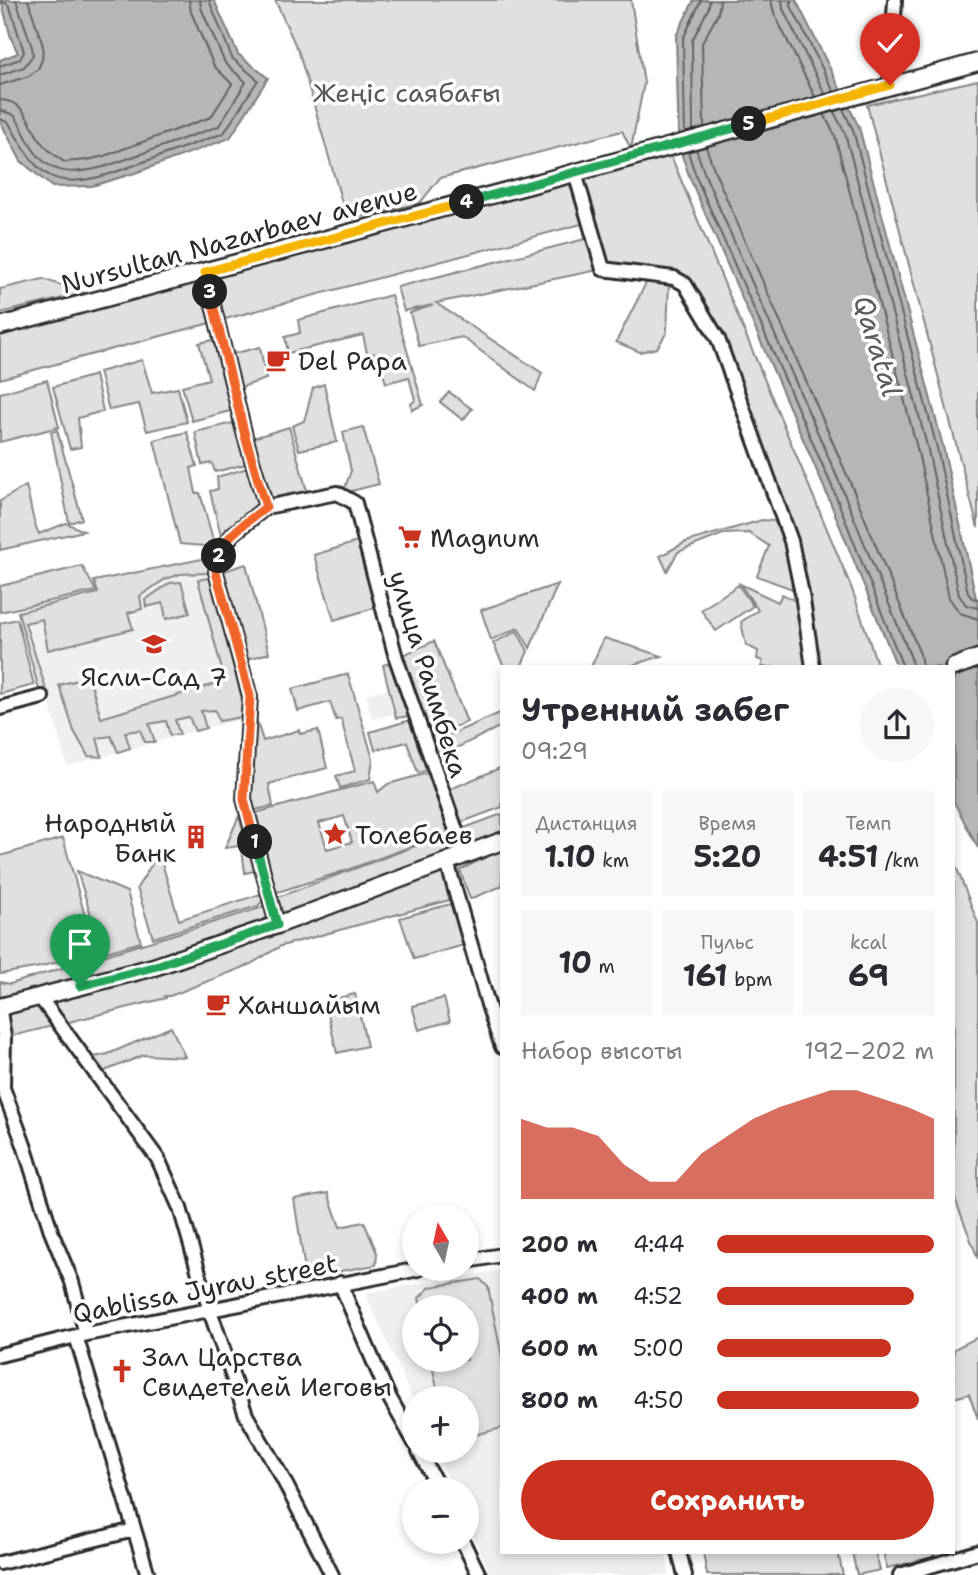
<!DOCTYPE html>
<html lang="ru">
<head>
<meta charset="utf-8">
<style>
	body { margin:0; font-family:"Shantell Sans",sans-serif; background:#f7f7f7; color:#2b2b33; height:100vh; display:flex; flex-direction:column; font-size:26px; white-space:nowrap }
	* { box-sizing:border-box; margin:0 }
	p { font-size:23px; color:#7c7c81 }
	.icon { flex:none; width:38px; height:38px; fill:none; stroke:currentColor; stroke-width:2; stroke-linecap:round; stroke-linejoin:round }
	.map { position:relative; flex:1; overflow:hidden }
	.details { position:absolute; left:500px; top:665px; width:455px; height:889px; display:flex; flex-direction:column; background:#fff; border-radius:0px; box-shadow:0 4px 10px #0003 }
	.details>* { flex:none }
	.needle { width:46px; rotate:351deg }
	.buttons { position:absolute; left:402px; top:1204px; display:grid; gap:14px }
	.buttons a { display:grid; place-items:center; width:77px; height:77px; border-radius:50%; background:#fff; box-shadow:0 4px 10px #0003; font-size:35px }
	.pin { position:absolute; display:grid; place-items:center; width:60px; height:60px; color:#fff; margin:-72px -30px; border-radius:50% 50% 50% 0; rotate:-45deg; box-shadow:0 0 7px #0007 }
	.pin .icon { rotate:45deg }
	.km { position:absolute; width:35px; height:35px; margin:-18px; border-radius:50%; background:#222; color:#fff; font-size:19px; line-height:35px; text-align:center }
	.round { display:grid; place-items:center; flex:none; width:74px; height:74px; border-radius:37px; background:#f7f7f7 }
	.summary { display:flex; align-items:center; justify-content:space-between; height:119px; padding:0 21px }
	h1 { font-size:32px; font-weight:700; line-height:52px }
	.stats { display:grid; grid-template-columns:repeat(3,1fr); gap:10px; height:119px; padding:7px 21px }
	.stats div { display:grid; align-content:center; border-radius:0px; background:#f7f7f7; text-align:center }
	.stats b { font-size:30px; font-weight:700 }
	.stats small { font-size:19px; font-weight:400 }
	.stats p { font-size:19px }
	.chart { height:196px; padding:14px 21px }
	.chart p { display:flex; justify-content:space-between }
	.chart svg { width:100%; height:126px; margin-top:7px; fill:#c8321e; opacity:.7 }
	.primary-button { display:flex; gap:14px; margin-top:auto; padding:14px 21px }
	.primary-button a { flex:1; height:80px; border-radius:42px; background:#c8321e; color:#fff; font-size:28px; font-weight:700; line-height:80px; text-align:center }
	ul { padding:0 21px; list-style:none; font-size:23px }
	li { display:grid; grid-template-columns:112px 84px 1fr; align-items:center; height:52px }
	li i { height:18px; border-radius:9px; background:#c8321e }
	.map>svg:first-child { display:block }
	.built { fill:#efefef; fill-rule:evenodd }
	.green { fill:#e0e0e0; stroke:#868686; stroke-width:2; fill-rule:evenodd }
	.water { fill:#b6b6b6; stroke:#7e7e7e; stroke-width:2 }
	.lines { fill:none; stroke-linecap:round; stroke-linejoin:round }
	.shore { stroke:#636363; stroke-width:2 }
	.minor-casing { stroke:#2b2b2b; stroke-width:18 }
	.major-casing { stroke:#2b2b2b; stroke-width:21 }
	.minor { stroke:#fff; stroke-width:12 }
	.major { stroke:#fff; stroke-width:16 }
	.split-1-casing { stroke:#fff; stroke-width:14 }
	.split-2-casing { stroke:#fff; stroke-width:14 }
	.split-3-casing { stroke:#fff; stroke-width:14 }
	.split-4-casing { stroke:#fff; stroke-width:14 }
	.split-5-casing { stroke:#fff; stroke-width:14 }
	.split-6-casing { stroke:#fff; stroke-width:14 }
	.split-1 { stroke:#22a559; stroke-width:9 }
	.split-2 { stroke:#f0652b; stroke-width:9 }
	.split-3 { stroke:#f0652b; stroke-width:9 }
	.split-4 { stroke:#f5b400; stroke-width:9 }
	.split-5 { stroke:#22a559; stroke-width:9 }
	.split-6 { stroke:#f5b400; stroke-width:9 }
	.labels { text-anchor:middle; dominant-baseline:central; stroke-width:7; stroke-linejoin:round; paint-order:stroke }
	.park-label { font-size:26px; fill:#585858; stroke:#fff }
	.street-label { font-size:26px; fill:#2b2b2b; stroke:#fff }
	.poi-label { font-size:26px; fill:#2b2b2b; stroke:#fff; text-anchor:start }
	.water-label { font-size:28px; font-style:italic; fill:#5c5c5c; stroke:#fff }
</style>
</head>
<body>
<div class="map">
<svg width="978" height="1575" viewBox="0 0 978 1575">
	<rect width="100%" height="100%" fill="#fff"/>
	<filter id="ink" filterUnits="userSpaceOnUse"><feTurbulence type="fractalNoise" baseFrequency=".0143" numOctaves="2"/><feDisplacementMap in="SourceGraphic" scale="14" xChannelSelector="R" yChannelSelector="G"/><feConvolveMatrix kernelMatrix="1 2 1 2 8 2 1 2 1" color-interpolation-filters="sRGB"/></filter>
	<g filter="url(#ink)">
		<!-- built -->
		<path class="built" d="M203 565 244 718 67 766 25 613Z
			M387 689 393 714 372 719 366 694Z
			M502 1270V1552H665L670 1575H491L467 1522V1489H453L435 1451H467V1398H415V1404L365 1293ZM415 1307H467V1360H415Z"/>
		<!-- green -->
		<path class="green" d="M275 0H631L644 83 631 149 622 131 440 178 420 203 347 220 299 53Z
			M978 80V528L867 105Z
			M671 156 852 589 878 667H813L802 594 730 374 686 286 603 269 436 303 542 373 535 391 462 337 419 346 410 313 433 305 404 311 397 287 593 237 589 222 0 379V326L648 160Z
			M43 279 85 293 0 313V289Z
			M647 281 669 283 667 332 657 348 640 352 616 342Z
			M391 295 423 405 412 410 411 404 415 400 409 377 386 383 377 354 367 353 363 335 288 353 285 337 300 333 298 320Z
			M213 340 234 410 192 421 182 386 209 379 199 343Z
			M260 347 266 379 235 389 224 356Z
			M142 360 152 393 178 388 187 422 147 431 139 404 109 410 99 372Z
			M95 375 103 411 78 418 81 447 70 449 53 387Z
			M47 380 59 427 0 442V393Z
			M324 384 337 442 299 450 292 426 304 421 313 388Z
			M449 392 472 409 463 420 440 402Z
			M233 423 246 464 215 472 212 463 202 465 195 432Z
			M289 427 307 491 268 502 250 439Z
			M363 427 379 484 343 493 351 471 343 432Z
			M57 430 82 519 69 523 51 432Z
			M187 432 197 466 191 468 196 493H200L215 547 180 544 154 440Z
			M251 467 262 505 222 540 210 491 218 489 217 477Z
			M26 486C31 502 31 519 39 534L66 523 84 531 0 550V501Z
			M762 520 774 521 785 536 795 590 757 576 769 546 749 533 723 534 678 552 667 571 660 556 686 542Z
			M357 542 377 607 334 620 314 555Z
			M216 556 209 573 180 574 164 580 140 596 142 609 128 613 133 629 48 650 42 619 25 623 46 689 39 690 18 612 98 593 94 581Z
			M246 564 269 653 245 660 221 572Z
			M82 566 96 591 0 612V586Z
			M213 577 243 683 247 716 219 721 215 710 201 711 206 728 195 731 189 717 175 720 180 735H170L166 721 149 724 155 742H145L140 730 125 732 130 748 118 752 111 736 97 738 102 757 88 756 74 731 59 685 89 677 101 718 225 681 198 580Z
			M181 582 190 613 166 619 163 603 146 607 145 600 170 583Z
			M558 584 530 648 518 628 491 640 481 610Z
			M740 584 778 602 782 594 798 602 806 667H761L763 661 757 659 758 651 746 645 741 622 758 610Z
			M738 585 753 606 716 631 701 610Z
			M17 619 34 685 0 694V623Z
			M517 631 528 651 521 667H504L493 643Z
			M604 638 662 656 626 667H591Z
			M434 641 467 722 424 739 396 658Z
			M393 662 411 716 396 718 383 665Z
			M348 674 373 759 370 779 340 788 336 776 355 771 341 719 336 720 330 702 298 711 292 689Z
			M252 706 263 741 299 730 300 734 318 730 327 768 269 784 273 806 251 811 248 789Z
			M502 712V733L499 727 438 757 431 743Z
			M414 719 432 769 418 773 407 742 375 750 370 732Z
			M502 767V807L457 824 448 790Z
			M435 771 456 830 347 870 268 895 258 906 153 938 137 888 159 853 179 920 267 892 248 815 374 781 378 792 388 784ZM344 816 352 842 327 849 319 823Z
			M502 814V837L153 965 0 1004V982L10 984 261 908 267 901Z
			M239 816 254 871 245 873 243 857 239 846 225 848Z
			M63 838 95 951 40 967 0 974V856Z
			M502 849V886L470 899 460 870Z
			M954 861 978 923V1259L954 1196Z
			M447 862 457 898 281 946 249 965 170 996H165L166 998 0 1039V1007L154 967 158 978 156 969Z
			M77 871 127 892 141 942 103 953Z
			M454 903 464 945 414 959 400 918Z
			M355 994 367 1046 337 1053 325 1001Z
			M444 998 450 1021 419 1030 412 1006Z
			M171 1027 185 1057 144 1055 100 1073 89 1058 108 1054Z
			M328 1193 340 1227 364 1222 377 1253 376 1265 306 1277 294 1199Z
			M480 1279 488 1287 502 1357V1428L467 1437V1398H439L431 1360H467V1307H421L419 1298 430 1287Z
			M978 1337V1419L969 1394 954 1398V1349Z
			M703 1552H838L843 1575H707Z
			M852 1552H875L880 1570 857 1575Z
			M883 1552H933L934 1557 887 1568Z"/>
		<!-- water -->
		<path class="water" d="M1 0H214L238 54 268 78 230 138 135 173 92 186 52 187 21 161 0 121V60L18 53 11 38Z
			M694 0H796L859 127 943 446 978 607V848L954 802V667H897L826 492 691 181 679 147 676 36Z"/>
		<g class="lines">
			<!-- shore -->
			<path class="shore" d="M771 0 774 13 815 97
				M782 0 783 9 825 94
				M791 0V6L834 92
				M0 2 6 3 10 7 24 52 20 59 0 66
				M0 75 24 67 33 55 32 47 16 0
				M0 85 29 76 38 69 42 60 43 46 28 0
				M0 100C27 101 28 125 42 143 47 150 57 157 64 162L88 160 104 156 211 117 232 84 214 66 191 12 189 0
				M843 109 853 130 937 448 968 593 972 598 978 599
				M0 110 14 115C22 125 25 138 33 149 52 178 78 174 107 166L219 126 246 82 225 63 201 8 200 0
				M834 112 845 133 928 450 959 595 966 605 978 608
				M824 114 835 136 918 452 949 598 960 613 978 619
				M0 119 9 123C37 173 48 192 110 174L224 133 258 80 232 58 209 0
				M704 127 702 43 718 14 720 0
				M693 130 692 41 708 9 710 0
				M685 133 683 39 701 0
				M706 147 715 172 850 482 920 654 922 667
				M696 149 705 175 841 486 911 658 912 667
				M688 152 697 179 833 489 903 667"/>
			<!-- minor casing -->
			<g class="minor-casing">
				<path id="minor" d="M890 85 895 0
					M575 173 603 269 674 278 685 284 718 339 791 541 802 594 813 667
					M205 272 245 436 266 507 337 493 355 503 396 658 465 856
					M266 507 233 534 220 550 216 572 250 697 244 799 277 925
					M0 708 42 697
					M447 862 489 1008 502 1047
					M39 996 158 1159 180 1208 210 1311 246 1415 283 1479 332 1575
					M0 1011 4 1037 3 1088 24 1145 52 1234 72 1282 86 1334
					M467 1261 502 1255
					M340 1283 388 1395 415 1443
					M76 1336 148 1575
					M0 1355 76 1336 419 1269
					M419 1451 439 1489
					M463 1542 479 1575
					M679 1552 685 1575
					M0 1563 134 1530
					M900 1575 978 1552"/>
			</g>
			<!-- major casing -->
			<g class="major-casing">
				<path id="major" d="M0 326 563 176 978 62
					M954 667 978 658
					M0 1007 154 967 277 925 502 841"/>
			</g>
			<!-- minor -->
			<use href="#minor" class="minor"/>
			<!-- major -->
			<use href="#major" class="major"/>
		</g>
	</g>
	<g class="lines" filter="url(#ink)">
		<!-- split-1 casing -->
		<g class="split-1-casing">
			<path id="split-1" d="M80 986 153 967 277 925 255 842"/>
		</g>
		<!-- split-2 casing -->
		<g class="split-2-casing">
			<path id="split-2" d="M219 556 216 572 250 696 244 799 255 842"/>
		</g>
		<!-- split-3 casing -->
		<g class="split-3-casing">
			<path id="split-3" d="M210 292 245 436 266 507C251 520 224 535 219 556"/>
		</g>
		<!-- split-4 casing -->
		<g class="split-4-casing">
			<path id="split-4" d="M210 292 205 272 467 202"/>
		</g>
		<!-- split-5 casing -->
		<g class="split-5-casing">
			<path id="split-5" d="M467 202 749 124"/>
		</g>
		<!-- split-6 casing -->
		<g class="split-6-casing">
			<path id="split-6" d="M749 124 890 85"/>
		</g>
		<!-- split-1 -->
		<use href="#split-1" class="split-1"/>
		<!-- split-2 -->
		<use href="#split-2" class="split-2"/>
		<!-- split-3 -->
		<use href="#split-3" class="split-3"/>
		<!-- split-4 -->
		<use href="#split-4" class="split-4"/>
		<!-- split-5 -->
		<use href="#split-5" class="split-5"/>
		<!-- split-6 -->
		<use href="#split-6" class="split-6"/>
	</g>
	<!-- icons -->
	<defs>
		<g id="cafe-bare" transform="scale(1.89)"><path d="M-5.5-4.5H6V0H3Q3 3.5 0 3.5H-2.5Q-5.5 3.5-5.5 0ZM3-3.2v2h1.7v-2ZM-6 4.5H4V6H-6Z" fill="#c8321e" stroke="#fff" stroke-width="2.5" paint-order="stroke"/></g>
		<g id="supermarket-bare" transform="scale(1.89)"><path d="M-6-5.5h2.5l.6 2H6L4.5 2H-2.5L-4.4-4H-6ZM-1.5 3.2a1.3 1.3 0 1 0 .1 0ZM3 3.2a1.3 1.3 0 1 0 .1 0Z" fill="#c8321e" stroke="#fff" stroke-width="2.5" paint-order="stroke"/></g>
		<g id="school-bare" transform="scale(1.89)"><path d="M0-5L7-2L0 1L-7-2ZM-4 1L0 2.5L4 1V4Q0 6-4 4Z" fill="#c8321e" stroke="#fff" stroke-width="2.5" paint-order="stroke"/></g>
		<g id="sight-bare" transform="scale(1.89)"><path d="M0-6L1.8-2.2L6-1.7L2.9 1.2L3.7 5.4L0 3.3L-3.7 5.4L-2.9 1.2L-6-1.7L-1.8-2.2Z" fill="#c8321e" stroke="#fff" stroke-width="2.5" paint-order="stroke"/></g>
		<g id="building-bare" transform="scale(1.89)"><path d="M-4-6H4V6H1V3H-1V6H-4ZM-2.5-4.3h1.7v1.8h-1.7ZM.8-4.3h1.7v1.8H.8ZM-2.5-1h1.7V.8h-1.7ZM.8-1h1.7V.8H.8Z" fill="#c8321e" stroke="#fff" stroke-width="2.5" paint-order="stroke"/></g>
		<g id="church-bare" transform="scale(1.89)"><path d="M-1.2-6h2.4v3.5h3.3v2.4h-3.3V6h-2.4V-.1h-3.3v-2.4h3.3Z" fill="#c8321e" stroke="#fff" stroke-width="2.5" paint-order="stroke"/></g>
	</defs>
	<g fill-rule="evenodd">
		<use href="#cafe-bare" x="278" y="360"/>
		<use href="#supermarket-bare" x="410" y="537"/>
		<use href="#school-bare" x="154" y="644"/>
		<use href="#sight-bare" x="335" y="834"/>
		<use href="#building-bare" x="196" y="837"/>
		<use href="#cafe-bare" x="218" y="1004"/>
		<use href="#church-bare" x="122" y="1371"/>
	</g>
	<g class="labels">
		<!-- park labels -->
		<g class="park-label">
			<text x="407" y="92">Жеңіс саябағы</text>
		</g>
		<!-- street labels -->
		<g class="street-label">
			<text transform="translate(239 237) rotate(-15)">Nursultan Nazarbaev avenue</text>
			<text transform="translate(429 674) rotate(73)">улица Раимбека</text>
			<text transform="translate(205 1288) rotate(-11)">Qablissa Jyrau street</text>
		</g>
		<!-- poi labels -->
		<g class="poi-label">
			<text x="298" y="360">Del Papa</text>
			<text x="430" y="537">Magnum</text>
			<text x="154" y="676" text-anchor="middle">Ясли-Сад 7</text>
			<text x="176" y="822" text-anchor="end">Народный<tspan x="176" dy="30">Банк</tspan></text>
			<text x="355" y="834">Толебаев</text>
			<text x="238" y="1004">Ханшайым</text>
			<text x="142" y="1356">Зал Царства<tspan x="142" dy="30">Свидетелей Иеговы</tspan></text>
		</g>
		<!-- water labels -->
		<g class="water-label">
			<text transform="translate(878 346) rotate(73)">Qaratal</text>
		</g>
	</g>
</svg>
<div class="buttons">
<a><svg class="needle" viewBox="-14 -14 28 28"><path d="M0-13l5 13h-10z" fill="#e53935"/><path d="M0 13l5-13h-10z" fill="#7c7c81"/></svg></a>
<a><svg class="icon" aria-label="locate" viewBox="0 0 24 24"><circle cx="12" cy="12" r="6"/><path d="M12 2v4M12 18v4M2 12h4M18 12h4"/></svg></a>
<a>+</a>
<a>−</a>
</div>
<div class="pin" style="left:80px;top:986px;background:#1e9e55"><svg class="icon" aria-label="arrive" viewBox="0 0 24 24"><path d="M6 21V4h12l-3 4 3 4H6"/></svg></div>
<div class="pin" style="left:890px;top:85px;background:#d93025"><svg class="icon" aria-label="check" viewBox="0 0 24 24"><path d="M5 12l5 5 9-10"/></svg></div>
<b class="km" style="left:255px;top:842px">1</b>
<b class="km" style="left:219px;top:556px">2</b>
<b class="km" style="left:210px;top:292px">3</b>
<b class="km" style="left:467px;top:202px">4</b>
<b class="km" style="left:749px;top:124px">5</b>
<section class="details">
<div class="summary"><div><h1>Утренний забег</h1><p>09:29</p></div><a class="round"><svg class="icon" aria-label="share" viewBox="0 0 24 24"><path d="M12 15V3M7 8l5-5 5 5M5 13v7h14v-7"/></svg></a></div>
<div class="stats">
<div><p>Дистанция</p><b>1.10<small> km</small></b></div>
<div><p>Время</p><b>5:20</b></div>
<div><p>Темп</p><b>4:51<small> /km</small></b></div>
</div>
<div class="stats">
<div><b>10<small> m</small></b></div>
<div><p>Пульс</p><b>161<small> bpm</small></b></div>
<div><p>kcal</p><b>69</b></div>
</div>
<div class="chart"><p><span>Набор высоты</span>192–202 m</p>
<svg viewBox="0 0 160 44" preserveAspectRatio="none"><path d="M0 44V16L10 19L20 19L30 22L40 32L50 38L60 38L70 28L80 22L90 16L100 12L110 9L120 6L130 6L140 9L150 12L160 16V44z"/></svg>
</div>
<ul>
<li><b>200 m</b>4:44<i style="width:100%"></i></li>
<li><b>400 m</b>4:52<i style="width:91%"></i></li>
<li><b>600 m</b>5:00<i style="width:80%"></i></li>
<li><b>800 m</b>4:50<i style="width:93%"></i></li>
</ul>
<div class="primary-button"><a>Сохранить</a></div>
</section>
</div>
</body>
</html>
